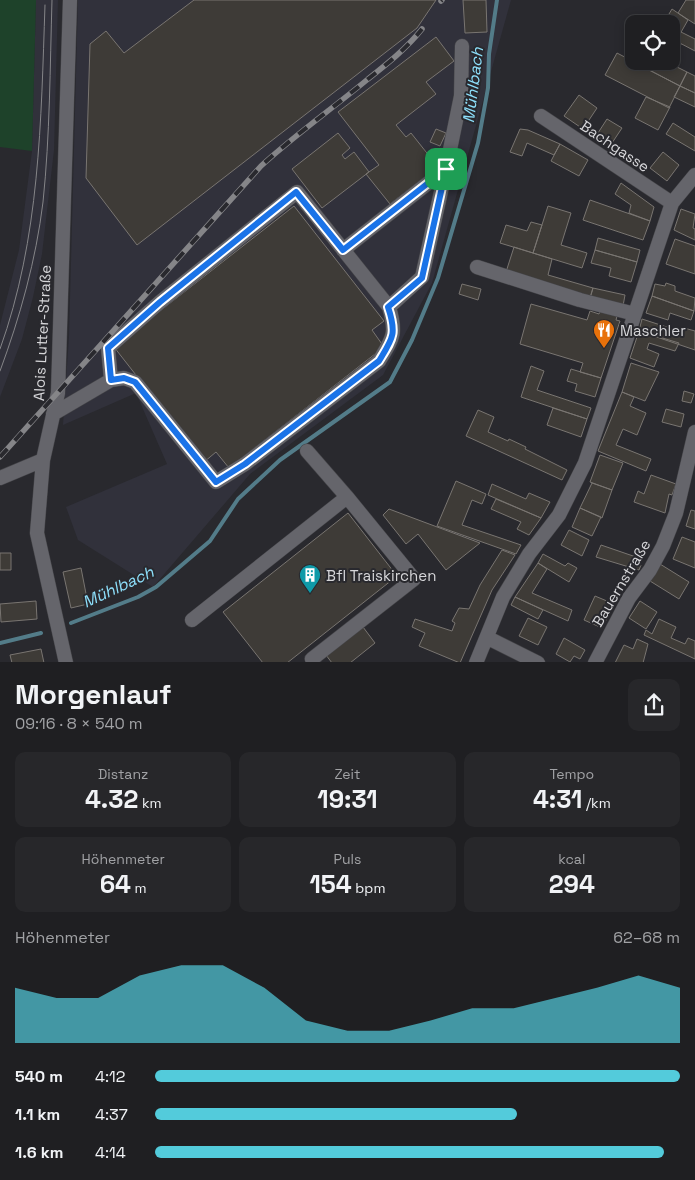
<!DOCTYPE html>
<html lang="de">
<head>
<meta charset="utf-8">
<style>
	body { margin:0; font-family:"Space Grotesk",sans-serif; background:#27272a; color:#f1f3f6; height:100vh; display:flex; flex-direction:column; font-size:19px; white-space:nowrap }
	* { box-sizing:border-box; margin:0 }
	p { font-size:16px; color:#a1a2a5 }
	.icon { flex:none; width:28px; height:28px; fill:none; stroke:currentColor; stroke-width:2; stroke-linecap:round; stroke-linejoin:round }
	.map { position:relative; height:662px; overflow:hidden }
	.details { display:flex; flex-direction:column; background:#1f1f22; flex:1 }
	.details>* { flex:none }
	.fabs { position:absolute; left:625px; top:15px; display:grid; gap:10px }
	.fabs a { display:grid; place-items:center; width:55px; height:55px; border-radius:10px; background:#1f1f22; box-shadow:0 2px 12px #0003,0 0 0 1px #3c3d40; font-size:25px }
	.pin { position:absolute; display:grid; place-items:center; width:42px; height:42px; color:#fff; margin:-21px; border-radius:10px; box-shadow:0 2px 8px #0006 }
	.round { display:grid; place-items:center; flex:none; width:52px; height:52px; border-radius:10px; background:#27272a }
	.head { display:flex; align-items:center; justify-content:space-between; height:85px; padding:0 15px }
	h1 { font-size:28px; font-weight:800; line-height:38px }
	.figures { display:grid; grid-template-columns:repeat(3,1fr); gap:8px; height:85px; padding:5px 15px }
	.figures div { display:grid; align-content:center; border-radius:10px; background:#27272a; text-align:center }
	.figures b { font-size:25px; font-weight:800 }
	.figures small { font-size:14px; font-weight:400 }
	.figures p { font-size:14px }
	.chart { height:140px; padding:10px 15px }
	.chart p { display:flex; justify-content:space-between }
	.chart svg { width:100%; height:90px; margin-top:5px; fill:#53cbdb; opacity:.7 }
	ul { padding:0 15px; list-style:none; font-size:16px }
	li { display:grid; grid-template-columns:80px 60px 1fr; align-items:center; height:38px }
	li i { height:12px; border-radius:6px; background:#53cbdb }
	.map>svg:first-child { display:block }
	.built { fill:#31313b }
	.green { fill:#1e422a }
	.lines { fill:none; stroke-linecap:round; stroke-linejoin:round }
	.stream { stroke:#537c89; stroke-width:4 }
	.building { fill:#3e3b37; stroke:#797571 }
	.minor-casing { stroke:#454549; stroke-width:15 }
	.minor { stroke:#65656b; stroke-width:14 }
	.tram { stroke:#858588; stroke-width:1 }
	.rail-casing { stroke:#858588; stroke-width:5.5 }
	.rail { stroke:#29292e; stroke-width:4; stroke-dasharray:11; stroke-linecap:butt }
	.route-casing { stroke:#fff; stroke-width:10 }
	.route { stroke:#1a73e8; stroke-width:6 }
	.labels { text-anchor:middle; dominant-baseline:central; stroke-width:4; stroke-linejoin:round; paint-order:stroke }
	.street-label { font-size:15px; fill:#d6d6d9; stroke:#29292e }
	.poi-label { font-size:15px; fill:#d6d6d9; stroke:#29292e; text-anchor:start }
	.water-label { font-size:16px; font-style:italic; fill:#8ee1fd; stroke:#29292e }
</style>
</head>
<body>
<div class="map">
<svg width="695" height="663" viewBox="0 0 695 663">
	<rect width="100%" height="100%" fill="#29292e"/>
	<!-- built -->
	<path class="built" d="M36 0H58L54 150 42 254 33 297 22 339 0 397V325L19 250 32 151Z
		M78 0H511L432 283 383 375 250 474 153 587 78 540 66 507 167 464 136 393 63 425 69 337Z"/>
	<!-- green -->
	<path class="green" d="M0 0H36L32 151 0 147Z"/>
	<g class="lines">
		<!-- stream -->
		<path class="stream" d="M71 623 138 597 156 587 210 541 238 499 280 460 390 382 412 340 438 278 478 143 488 88 489 54 497 0
			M0 643 41 633"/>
	</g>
	<!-- building -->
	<path class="building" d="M194 0H436L417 28 137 245 86 178 90 44 106 31 124 53Z
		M463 0H486L487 32 465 33Z
		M686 0H695V24L678 13Z
		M672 9 688 20 676 41 671 39V24H663Z
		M681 32 695 39V51L676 41Z
		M436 37 454 61 426 82 436 94 396 125 406 137 411 133 438 167 390 204 366 174 379 165 338 112Z
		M671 39 681 44 671 64 687 72 680 86 645 68 648 61H671Z
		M617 53 680 86 669 108 605 75Z
		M687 72 695 76V93L680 86Z
		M680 86 695 93V107L674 97Z
		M579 95 597 108 583 129 564 116Z
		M646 97 670 107 658 130 635 118Z
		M607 119 622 128 610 146 596 136Z
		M673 123 695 137V151L666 134Z
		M436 129 446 133 440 146 430 142Z
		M520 129 528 130 560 144 554 155 527 143 522 156 510 152Z
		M338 133 350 148 342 155 345 159 354 152 369 172 322 208 292 169Z
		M560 144 588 160 579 176 551 161Z
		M663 152 679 165 667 181 650 168Z
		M621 183 654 207 650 221 629 213 631 205 615 194Z
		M590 200 650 221 643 240 583 220Z
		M294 206 384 321 372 330 384 347 229 468 216 452 204 462 114 347Z
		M548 206 571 213 561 245 587 253 582 268 533 253Z
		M681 209 695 214 693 228 695 229V240L674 230Z
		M531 222 542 225 533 253 500 243 506 225 527 231Z
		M598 238 640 250 637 262 595 250Z
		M675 239 695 246V274L666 264Z
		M514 247 552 259 548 275 593 288 590 298 506 272Z
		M595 250 637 262 631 282 609 276 611 268 591 263Z
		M666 283 675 286V291L695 298 694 311 652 296 655 284 665 286Z
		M462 284 481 289 478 300 459 294Z
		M593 288 625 295 623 306 590 298Z
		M652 296 694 311 691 320 670 313 668 320 646 313Z
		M531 304 587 320 590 311 599 314 600 311 617 316 616 320 620 321 601 378 580 372 583 363 520 344Z
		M642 319 682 332 684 328 695 331V350L639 331Z
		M639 331 679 343 675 351 649 343 647 349 659 354 654 367 630 358Z
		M631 363 659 372 645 401 622 392Z
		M531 366 544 371 537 390 591 408 587 419 521 397Z
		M571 369 601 378 595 397 575 391 577 384 567 381Z
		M684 391 694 394 691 403 682 401Z
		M622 392 634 397 630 406 646 413 637 435 623 429 616 445 651 459 646 471 598 451Z
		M553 408 587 419 581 437 547 425Z
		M666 409 684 414 681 427 662 422Z
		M478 410 494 417 488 432 508 441 509 439 526 447 525 449 567 470 562 480 466 436Z
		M600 455 623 463 612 490 590 482Z
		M651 475 676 484 672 495 669 494 665 513 634 502 638 491 644 494Z
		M456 481 486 494 482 504 472 500 462 525 521 545 516 554 437 526Z
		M592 483 612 490 602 518 580 508Z
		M492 484 526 499 529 493 550 502 541 518 488 495Z
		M496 499 541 518 529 535 517 529 521 522 491 509Z
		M580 508 601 517 592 536 572 527Z
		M389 509 480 543 446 570 418 534 406 544 383 515Z
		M691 510 695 511V529L686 526Z
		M348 513 397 576 287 663H263L223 612Z
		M569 530 589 540 582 556 561 545Z
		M682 537 695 542V568L673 559Z
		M601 545 636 557 635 563 641 565 639 570 596 557Z
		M502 550 515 555 492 590 460 663 419 646 425 633 412 627 415 619 452 631 455 623 452 621 459 608 469 609 480 585Z
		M0 553H11V570H0Z
		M543 554 565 566 568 563 577 568 569 582 538 563Z
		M538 563 547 569 532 593 572 610 568 621 515 597Z
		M660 564 689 582 679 599 650 581Z
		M81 568 88 604 71 608 63 572Z
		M595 596 614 604 602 628 584 620Z
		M515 597 543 610 538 619 511 605Z
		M36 601 37 619 1 622 0 604Z
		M640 601 657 612 646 629 629 618Z
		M528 618 547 627 538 645 519 636Z
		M659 619 676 627 671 638 685 644 688 638 695 641V659L644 635 646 630 652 634Z
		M363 627 375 643 350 663H332L326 655Z
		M564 638 585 650 580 659 574 656 570 662 556 654Z
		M637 639 648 644 643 663H615L624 645 633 649Z
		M41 649 44 663H12L10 655Z"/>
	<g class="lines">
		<!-- minor casing -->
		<g class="minor-casing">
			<path id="minor" d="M541 116 672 203
				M446 169 461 96 462 46
				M343 250 446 169 422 277 389 307
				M477 267 580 300 635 314
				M53 414 111 380 124 378 135 382 216 482 245 464 379 361C393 338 397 334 389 307L297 192 160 302 108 348 111 380
				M307 451 347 497
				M0 478 43 460
				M192 620 347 497 414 579 312 659 314 663
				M488 638 538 663
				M66 663 37 533 43 460 58 393 70 0
				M476 663 503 597 529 554 559 515 585 463 672 203 695 175
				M595 663 629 598 650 570 663 546 676 513 695 432"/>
		</g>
		<!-- minor -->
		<use href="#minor" class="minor"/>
		<!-- tram -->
		<path class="tram" d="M0 349C40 238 41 121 45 5
			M0 371C20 317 36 260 43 202 50 135 50 67 52 0"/>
		<!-- rail casing -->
		<g class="rail-casing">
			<path id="rail" d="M441 1 442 0
				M0 457 261 166C295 135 333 108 368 79 387 64 406 49 422 29"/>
		</g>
		<!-- rail -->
		<use href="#rail" class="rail"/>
	</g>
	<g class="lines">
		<!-- route casing -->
		<g class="route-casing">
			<path id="route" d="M446 169 422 278 388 307C397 334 393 338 379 361L245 464 216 482 135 382 124 378 111 380 108 348 160 302 296 192 343 250Z"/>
		</g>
		<!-- route -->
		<use href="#route" class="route"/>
	</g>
	<!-- icons -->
	<defs>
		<g id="restaurant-pin" transform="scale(1.125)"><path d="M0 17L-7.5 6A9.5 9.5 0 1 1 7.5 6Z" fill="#e8710a" stroke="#29292e"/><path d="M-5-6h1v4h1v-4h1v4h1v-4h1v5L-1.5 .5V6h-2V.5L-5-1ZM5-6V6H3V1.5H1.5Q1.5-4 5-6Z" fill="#fff"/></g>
		<g id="building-pin" transform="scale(1.125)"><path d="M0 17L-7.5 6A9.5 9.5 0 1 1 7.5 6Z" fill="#0f9aa8" stroke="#29292e"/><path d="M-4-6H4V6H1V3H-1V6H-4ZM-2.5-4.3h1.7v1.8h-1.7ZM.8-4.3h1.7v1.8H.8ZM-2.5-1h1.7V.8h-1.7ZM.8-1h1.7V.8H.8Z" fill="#fff"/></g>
	</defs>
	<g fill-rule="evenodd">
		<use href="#restaurant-pin" x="604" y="330"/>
		<use href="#building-pin" x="310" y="575"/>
	</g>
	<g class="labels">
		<!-- street labels -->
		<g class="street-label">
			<text transform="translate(615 146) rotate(34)">Bachgasse</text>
			<text transform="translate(42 333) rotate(-87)">Alois Lutter-Straße</text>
			<text transform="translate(621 583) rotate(-59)">Bauernstraße</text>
		</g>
		<!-- poi labels -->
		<g class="poi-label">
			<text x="620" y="330">Maschler</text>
			<text x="326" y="575">BfI Traiskirchen</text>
		</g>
		<!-- water labels -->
		<g class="water-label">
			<text transform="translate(473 85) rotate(-83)">Mühlbach</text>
			<text transform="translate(118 587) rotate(-25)">Mühlbach</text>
		</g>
	</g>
</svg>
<div class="fabs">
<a><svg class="icon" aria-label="locate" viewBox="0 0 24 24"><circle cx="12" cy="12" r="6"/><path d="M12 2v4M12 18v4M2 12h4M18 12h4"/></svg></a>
</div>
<div class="pin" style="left:446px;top:169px;background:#1e9e55"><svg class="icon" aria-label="arrive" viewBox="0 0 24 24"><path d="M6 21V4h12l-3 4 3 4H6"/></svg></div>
</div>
<section class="details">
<div class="head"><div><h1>Morgenlauf</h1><p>09:16 · 8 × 540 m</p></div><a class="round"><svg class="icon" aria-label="share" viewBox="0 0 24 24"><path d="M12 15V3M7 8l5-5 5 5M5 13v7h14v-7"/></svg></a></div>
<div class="figures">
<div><p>Distanz</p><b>4.32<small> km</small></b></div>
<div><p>Zeit</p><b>19:31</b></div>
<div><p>Tempo</p><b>4:31<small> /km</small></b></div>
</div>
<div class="figures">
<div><p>Höhenmeter</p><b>64<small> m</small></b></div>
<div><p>Puls</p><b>154<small> bpm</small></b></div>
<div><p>kcal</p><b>294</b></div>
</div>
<div class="chart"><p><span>Höhenmeter</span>62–68 m</p>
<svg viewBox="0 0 160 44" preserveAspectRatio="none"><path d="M0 44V17L10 22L20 22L30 11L40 6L50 6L60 17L70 33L80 38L90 38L100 33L110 27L120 27L130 22L140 17L150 11L160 17V44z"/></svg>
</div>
<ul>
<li><b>540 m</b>4:12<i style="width:100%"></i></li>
<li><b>1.1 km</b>4:37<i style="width:69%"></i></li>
<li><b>1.6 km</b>4:14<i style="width:97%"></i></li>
</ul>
</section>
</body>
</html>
